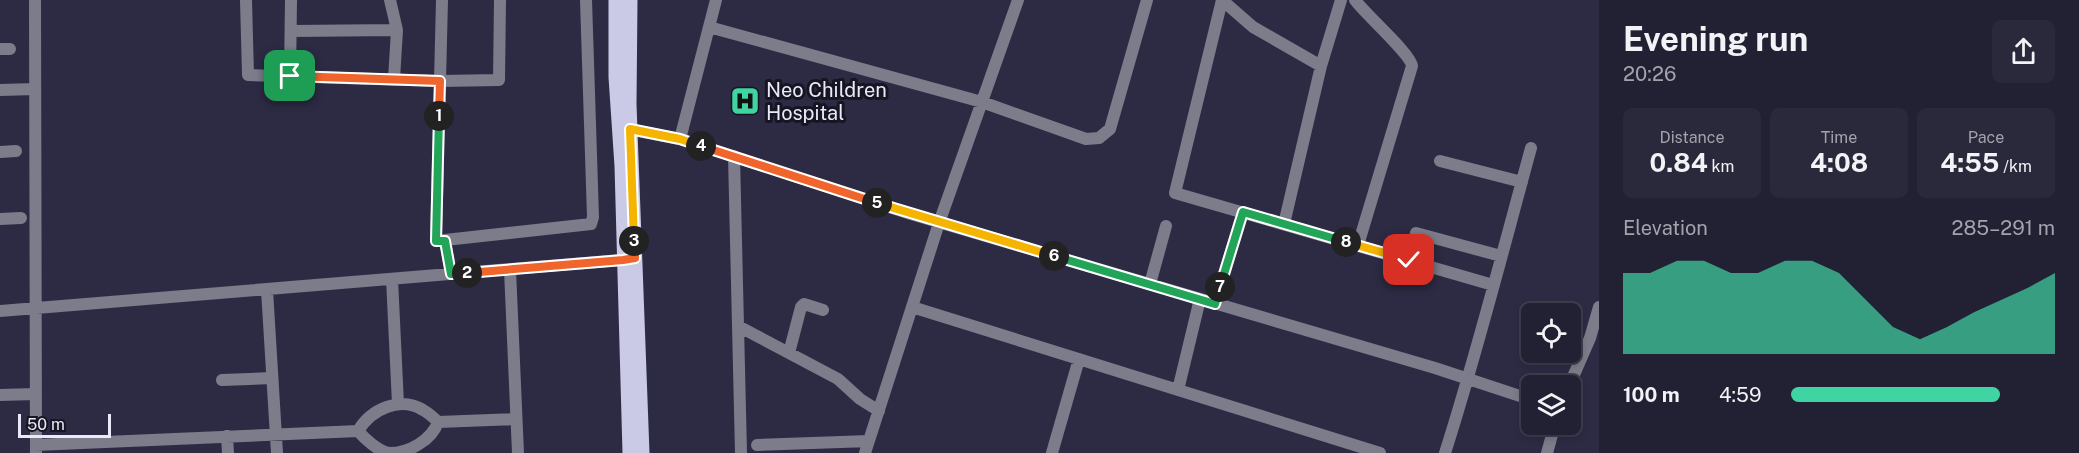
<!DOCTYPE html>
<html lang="en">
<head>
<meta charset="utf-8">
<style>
	body { margin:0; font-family:"Public Sans",sans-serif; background:#2a283b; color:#f1f3f6; height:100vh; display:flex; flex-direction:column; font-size:22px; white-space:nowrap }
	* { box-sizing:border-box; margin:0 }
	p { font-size:20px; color:#a2a3ac }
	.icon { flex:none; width:33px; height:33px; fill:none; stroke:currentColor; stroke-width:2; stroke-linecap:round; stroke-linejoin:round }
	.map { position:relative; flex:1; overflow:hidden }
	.sheet { display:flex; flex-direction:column; background:#222033; width:480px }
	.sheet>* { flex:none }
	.tools { position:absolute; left:1521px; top:303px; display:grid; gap:12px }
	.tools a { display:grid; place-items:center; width:60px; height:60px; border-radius:9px; background:#222033; box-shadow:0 3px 9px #0003,0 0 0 2px #3f3e4e; font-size:30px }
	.scale { position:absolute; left:18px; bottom:15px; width:93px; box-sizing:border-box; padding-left:6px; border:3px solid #e9e9fa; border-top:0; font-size:16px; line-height:21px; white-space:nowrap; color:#e9e9fa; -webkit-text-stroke:4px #161521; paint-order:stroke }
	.pin { position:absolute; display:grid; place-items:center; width:51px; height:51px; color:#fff; margin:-26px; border-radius:12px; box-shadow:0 3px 9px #0006 }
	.km { position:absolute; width:30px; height:30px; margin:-15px; border-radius:50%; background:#222; color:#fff; font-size:16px; line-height:30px; text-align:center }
	.round { display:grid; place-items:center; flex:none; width:63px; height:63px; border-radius:9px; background:#2a283b }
	.summary { display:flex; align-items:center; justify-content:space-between; height:102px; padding:0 24px }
	h1 { font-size:33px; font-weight:700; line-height:45px }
	.metrics { display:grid; grid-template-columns:repeat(3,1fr); gap:9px; height:102px; padding:6px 24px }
	.metrics div { display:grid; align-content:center; border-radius:9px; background:#2a283b; text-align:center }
	.metrics b { font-size:26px; font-weight:700 }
	.metrics small { font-size:16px; font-weight:400 }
	.metrics p { font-size:16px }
	.chart { height:168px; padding:12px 24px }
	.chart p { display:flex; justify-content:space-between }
	.chart svg { width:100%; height:108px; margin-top:6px; fill:#40d4a2; opacity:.7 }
	ul { padding:0 24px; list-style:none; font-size:20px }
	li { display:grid; grid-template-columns:96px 72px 1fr; align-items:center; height:45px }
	li i { height:15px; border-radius:8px; background:#40d4a2 }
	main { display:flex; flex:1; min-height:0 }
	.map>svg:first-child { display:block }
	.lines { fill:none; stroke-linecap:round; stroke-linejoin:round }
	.minor { stroke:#7c7c8a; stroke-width:12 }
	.major { stroke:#cacae6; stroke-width:15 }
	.split-1-casing { stroke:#fff; stroke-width:12 }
	.split-2-casing { stroke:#fff; stroke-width:12 }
	.split-3-casing { stroke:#fff; stroke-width:12 }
	.split-4-casing { stroke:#fff; stroke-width:12 }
	.split-5-casing { stroke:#fff; stroke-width:12 }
	.split-6-casing { stroke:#fff; stroke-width:12 }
	.split-7-casing { stroke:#fff; stroke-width:12 }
	.split-8-casing { stroke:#fff; stroke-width:12 }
	.split-9-casing { stroke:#fff; stroke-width:12 }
	.split-1 { stroke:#f0652b; stroke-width:8 }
	.split-2 { stroke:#22a559; stroke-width:8 }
	.split-3 { stroke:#f0652b; stroke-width:8 }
	.split-4 { stroke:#f5b400; stroke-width:8 }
	.split-5 { stroke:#f0652b; stroke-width:8 }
	.split-6 { stroke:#f5b400; stroke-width:8 }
	.split-7 { stroke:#22a559; stroke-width:8 }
	.split-8 { stroke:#22a559; stroke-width:8 }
	.split-9 { stroke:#f5b400; stroke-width:8 }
	.labels { text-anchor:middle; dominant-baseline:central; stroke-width:6; stroke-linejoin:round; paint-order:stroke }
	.poi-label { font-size:20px; fill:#e9e9fa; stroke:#161521; text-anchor:start }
</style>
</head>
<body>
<main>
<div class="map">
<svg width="1599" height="453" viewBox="0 0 1599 453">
	<rect width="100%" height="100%" fill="#2d2b44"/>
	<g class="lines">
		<!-- minor -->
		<path class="minor" d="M35 0 36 453
			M246 0 248 75 440 81 436 241 591 224 593 217 586 0
			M390 0 397 30 394 79
			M442 0 440 81 499 80 500 0
			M1222 0 1175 193 1493 285
			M1222 0 1253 27 1321 66 1284 224
			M1355 0C1365 14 1411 54 1412 66L1358 245
			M709 27 982 102 1086 139 1099 138 1110 129 1147 0
			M291 31 397 30
			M0 49H10
			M1321 66 1341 0
			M290 76 291 0
			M0 90 35 89
			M623 128 680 139 911 214 1435 368 1532 400
			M680 139 716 0
			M0 152 16 151
			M734 156 741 453
			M1440 161 1522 182
			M0 219 21 218
			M445 241 451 274
			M1409 260 1416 233 1501 256
			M510 270 518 453
			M392 279 398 404
			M1150 284 1166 226
			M267 290 277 453
			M1215 304 1243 212
			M912 307 1380 453
			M0 311 633 259
			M738 326 838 379 860 399 879 411
			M789 353 801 307 804 304 823 310
			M222 380 272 378
			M1569 386 1590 338 1599 307
			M1178 390 1200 299
			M0 395 35 394
			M358 431C365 439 378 451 389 453 409 453 432 440 438 422
			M227 436 228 453
			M36 445 358 431C371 409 400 396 423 410 429 413 434 418 438 422L516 419
			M757 445 869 441
			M865 453 939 223 1018 0
			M1052 453 1079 359
			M1445 453C1477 353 1503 250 1531 148
			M1547 453 1555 424"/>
		<!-- major -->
		<path class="major" d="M616 0V77L622 166 630 453
			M630 0 629 104 642 453"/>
	</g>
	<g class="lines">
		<!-- split-1 casing -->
		<g class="split-1-casing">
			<path id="split-1" d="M290 76 440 81 439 116"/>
		</g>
		<!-- split-2 casing -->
		<g class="split-2-casing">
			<path id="split-2" d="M439 116 436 241H445L451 274 467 273"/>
		</g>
		<!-- split-3 casing -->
		<g class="split-3-casing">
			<path id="split-3" d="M467 273 623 260 635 258 634 241"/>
		</g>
		<!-- split-4 casing -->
		<g class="split-4-casing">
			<path id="split-4" d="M634 241 630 129 680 139 701 146"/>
		</g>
		<!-- split-5 casing -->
		<g class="split-5-casing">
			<path id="split-5" d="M701 146 877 203"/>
		</g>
		<!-- split-6 casing -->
		<g class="split-6-casing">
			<path id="split-6" d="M877 203 1054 256"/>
		</g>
		<!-- split-7 casing -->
		<g class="split-7-casing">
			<path id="split-7" d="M1054 256 1215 304 1220 287"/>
		</g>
		<!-- split-8 casing -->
		<g class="split-8-casing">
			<path id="split-8" d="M1220 287 1243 212 1346 242"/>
		</g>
		<!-- split-9 casing -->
		<g class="split-9-casing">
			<path id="split-9" d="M1346 242 1409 260"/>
		</g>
		<!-- split-1 -->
		<use href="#split-1" class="split-1"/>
		<!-- split-2 -->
		<use href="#split-2" class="split-2"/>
		<!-- split-3 -->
		<use href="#split-3" class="split-3"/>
		<!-- split-4 -->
		<use href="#split-4" class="split-4"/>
		<!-- split-5 -->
		<use href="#split-5" class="split-5"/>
		<!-- split-6 -->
		<use href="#split-6" class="split-6"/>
		<!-- split-7 -->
		<use href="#split-7" class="split-7"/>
		<!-- split-8 -->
		<use href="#split-8" class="split-8"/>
		<!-- split-9 -->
		<use href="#split-9" class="split-9"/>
	</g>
	<!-- icons -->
	<defs>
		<g id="hospital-square" transform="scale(1.5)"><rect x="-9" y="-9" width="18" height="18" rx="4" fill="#40d4a2" stroke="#161521"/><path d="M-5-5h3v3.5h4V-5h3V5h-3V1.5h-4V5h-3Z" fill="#111"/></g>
	</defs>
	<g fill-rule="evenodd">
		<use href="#hospital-square" x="745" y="101"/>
	</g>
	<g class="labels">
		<!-- poi labels -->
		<g class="poi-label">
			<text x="766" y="90">Neo Children<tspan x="766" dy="23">Hospital</tspan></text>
		</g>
	</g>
</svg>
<div class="tools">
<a><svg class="icon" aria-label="locate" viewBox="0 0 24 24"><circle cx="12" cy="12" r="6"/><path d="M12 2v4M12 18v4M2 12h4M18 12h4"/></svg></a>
<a><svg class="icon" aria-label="layers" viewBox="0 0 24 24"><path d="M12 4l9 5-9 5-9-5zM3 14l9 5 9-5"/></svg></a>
</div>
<div class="scale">50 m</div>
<div class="pin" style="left:290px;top:76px;background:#1e9e55"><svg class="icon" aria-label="arrive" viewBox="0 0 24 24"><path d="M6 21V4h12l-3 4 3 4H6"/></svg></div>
<div class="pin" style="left:1409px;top:260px;background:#d93025"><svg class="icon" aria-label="check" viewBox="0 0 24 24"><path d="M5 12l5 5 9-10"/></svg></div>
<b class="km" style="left:439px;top:116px">1</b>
<b class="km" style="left:467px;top:273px">2</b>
<b class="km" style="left:634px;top:241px">3</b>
<b class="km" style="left:701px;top:146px">4</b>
<b class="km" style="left:877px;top:203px">5</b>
<b class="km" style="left:1054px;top:256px">6</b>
<b class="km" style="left:1220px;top:287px">7</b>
<b class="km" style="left:1346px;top:242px">8</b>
</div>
<section class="sheet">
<div class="summary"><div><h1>Evening run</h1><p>20:26</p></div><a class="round"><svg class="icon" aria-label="share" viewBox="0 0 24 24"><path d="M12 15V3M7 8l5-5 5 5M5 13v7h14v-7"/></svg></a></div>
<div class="metrics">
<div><p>Distance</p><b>0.84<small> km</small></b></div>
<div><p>Time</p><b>4:08</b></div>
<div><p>Pace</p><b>4:55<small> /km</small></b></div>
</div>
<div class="chart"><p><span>Elevation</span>285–291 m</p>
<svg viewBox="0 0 160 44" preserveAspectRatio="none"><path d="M0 44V11L10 11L20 6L30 6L40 11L50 11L60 6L70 6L80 11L90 22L100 33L110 38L120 33L130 27L140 22L150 17L160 11V44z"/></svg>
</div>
<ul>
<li><b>100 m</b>4:59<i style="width:79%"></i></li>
</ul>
</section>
</main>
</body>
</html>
